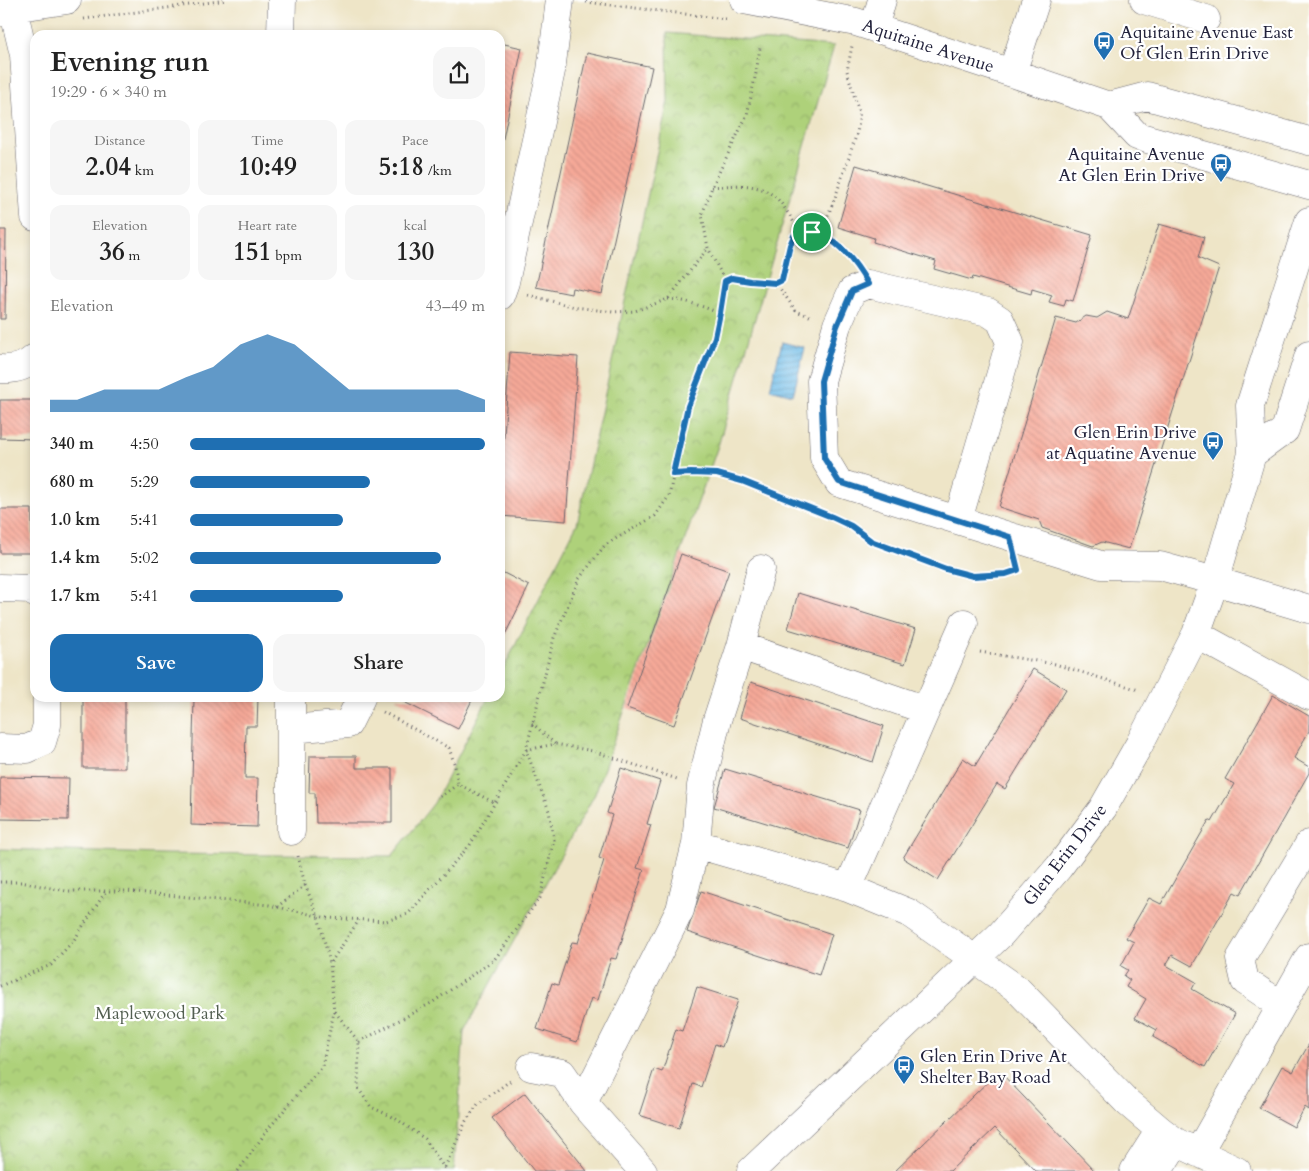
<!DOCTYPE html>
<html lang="en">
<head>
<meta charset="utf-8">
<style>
	body { margin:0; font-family:Cardo,serif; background:#f6f6f6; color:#222; height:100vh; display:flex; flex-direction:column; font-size:19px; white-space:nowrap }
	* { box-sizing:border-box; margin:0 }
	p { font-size:16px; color:#767676 }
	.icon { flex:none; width:28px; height:28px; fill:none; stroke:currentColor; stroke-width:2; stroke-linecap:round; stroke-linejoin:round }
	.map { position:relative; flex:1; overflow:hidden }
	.panel { position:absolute; left:30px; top:30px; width:475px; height:672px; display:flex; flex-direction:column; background:#fff; border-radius:15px; box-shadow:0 2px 8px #0003 }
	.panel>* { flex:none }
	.pin { position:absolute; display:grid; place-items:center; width:42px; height:42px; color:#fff; margin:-21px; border:2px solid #fff; border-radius:50%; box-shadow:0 1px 5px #0007 }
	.round { display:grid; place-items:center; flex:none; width:52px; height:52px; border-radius:15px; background:#f6f6f6 }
	.headline { display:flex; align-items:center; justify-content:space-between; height:85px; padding:0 20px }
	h1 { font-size:28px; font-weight:700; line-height:38px }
	.stats { display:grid; grid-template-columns:repeat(3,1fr); gap:8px; height:85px; padding:5px 20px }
	.stats div { display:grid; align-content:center; border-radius:12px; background:#f6f6f6; text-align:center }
	.stats b { font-size:25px; font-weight:700 }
	.stats small { font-size:14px; font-weight:400 }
	.stats p { font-size:14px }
	.chart { height:140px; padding:10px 20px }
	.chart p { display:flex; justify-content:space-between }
	.chart svg { width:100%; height:90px; margin-top:5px; fill:#1f6fb2; opacity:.7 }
	.cta { display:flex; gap:10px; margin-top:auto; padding:10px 20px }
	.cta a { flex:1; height:58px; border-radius:15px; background:#1f6fb2; color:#fff; font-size:20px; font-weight:700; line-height:58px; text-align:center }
	.cta a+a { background:#f6f6f6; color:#222 }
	ul { padding:0 20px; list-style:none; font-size:16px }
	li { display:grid; grid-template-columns:80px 60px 1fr; align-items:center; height:38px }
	li i { height:12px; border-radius:6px; background:#1f6fb2 }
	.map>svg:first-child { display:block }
	.park { fill:url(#park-crowns); stroke:#687a5a }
	.water { fill:url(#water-rules); stroke:#476e90 }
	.building { fill:url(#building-back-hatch) }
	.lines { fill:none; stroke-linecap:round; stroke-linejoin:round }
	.minor-casing { stroke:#69666c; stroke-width:29 }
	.path { stroke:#69666c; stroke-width:3; stroke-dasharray:1 4; stroke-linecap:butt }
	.minor { stroke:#fff; stroke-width:28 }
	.route-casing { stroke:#fff; stroke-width:10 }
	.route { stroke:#1f6fb2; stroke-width:6 }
	.labels { text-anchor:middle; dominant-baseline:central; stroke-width:4.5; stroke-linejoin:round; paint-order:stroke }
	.poi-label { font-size:18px; fill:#22223b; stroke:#fff; text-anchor:start }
	.street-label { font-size:18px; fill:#22223b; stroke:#fff }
	.park-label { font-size:18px; fill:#535f51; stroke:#fff }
</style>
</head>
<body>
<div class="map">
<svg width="1309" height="1171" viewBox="0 0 1309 1171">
	<defs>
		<pattern id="park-crowns" width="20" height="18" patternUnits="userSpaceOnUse" patternTransform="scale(1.25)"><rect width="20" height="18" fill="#aed17a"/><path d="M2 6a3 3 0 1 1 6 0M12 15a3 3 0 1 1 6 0" fill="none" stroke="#95b36a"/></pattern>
		<pattern id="water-rules" width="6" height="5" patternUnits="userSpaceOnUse" patternTransform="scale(1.25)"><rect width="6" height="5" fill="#6cbae6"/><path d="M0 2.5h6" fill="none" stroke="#5897bc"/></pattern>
		<pattern id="building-back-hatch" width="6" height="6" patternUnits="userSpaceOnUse" patternTransform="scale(1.25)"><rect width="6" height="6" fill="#f6a998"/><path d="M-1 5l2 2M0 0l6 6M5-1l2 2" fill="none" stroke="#d39184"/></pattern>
	</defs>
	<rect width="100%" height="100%" fill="#fff"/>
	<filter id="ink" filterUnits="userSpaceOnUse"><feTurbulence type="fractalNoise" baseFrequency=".02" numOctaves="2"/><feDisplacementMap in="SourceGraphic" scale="10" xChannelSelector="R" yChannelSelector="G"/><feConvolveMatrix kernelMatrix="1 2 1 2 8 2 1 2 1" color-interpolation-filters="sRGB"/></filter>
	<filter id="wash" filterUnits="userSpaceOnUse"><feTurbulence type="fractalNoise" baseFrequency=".0096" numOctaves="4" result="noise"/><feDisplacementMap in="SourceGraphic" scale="20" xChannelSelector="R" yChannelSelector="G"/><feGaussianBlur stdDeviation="1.12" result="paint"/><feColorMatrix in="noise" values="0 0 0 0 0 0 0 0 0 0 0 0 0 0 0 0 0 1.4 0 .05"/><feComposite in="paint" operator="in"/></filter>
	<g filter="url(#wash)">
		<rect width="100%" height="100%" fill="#eee5c7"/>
		<!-- park -->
		<path class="park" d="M667 33 834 46 719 443 595 794 464 1031 454 1171H0V849L162 854 392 856 434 803 488 698H500V675L577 524 668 101Z"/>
		<!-- water -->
		<path class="water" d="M782 342 805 348 793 395 770 389Z"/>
		<g id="blocks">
			<!-- building -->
			<path class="building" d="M500 43 522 48 501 148H500Z
				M587 53 652 67 602 294 572 288 571 294 536 287Z
				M856 165 1092 235 1073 301 1066 299 1064 306 1049 302 1052 295 1032 289 1031 294 973 277 972 280 934 269 936 261 873 242 874 238 838 227Z
				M1159 224 1204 237 1198 258 1219 267 1129 549 1102 542 1093 546 1042 528 1039 520 999 507 1056 318 1076 323 1086 316 1097 318 1107 312 1128 319Z
				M0 230H6L5 319H0Z
				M510 352 578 357 566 521 500 516V490Z
				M0 400H35V439L0 438Z
				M0 509H32V553H0Z
				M681 554 729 571 674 725 627 708Z
				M500 571 529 586 500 645Z
				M798 593 916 629 905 664 788 629Z
				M1033 669 1066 689 1005 789 997 784 938 880 903 858 963 758 975 766Z
				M751 682 884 726 873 762 740 718Z
				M1273 695 1309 716V731L1294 758 1309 767V773L1240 895 1234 892 1192 966 1172 955 1166 965 1196 982 1192 989 1235 1014 1205 1067 1153 1037 1157 1030 1135 1018 1146 999 1126 987 1130 980 1124 976 1128 970 1121 966 1134 942 1126 938 1149 898 1161 904 1209 820 1212 822 1234 784 1225 779Z
				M83 698H125V768H83Z
				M194 698H258L257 726H246L245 778H258L257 827 191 825Z
				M396 698H473L458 729Z
				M310 756H356V768H392V823H316L315 793H309Z
				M621 768 660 781 647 824 651 825 637 868 644 870 616 959 611 958 598 1000 591 998 577 1042 537 1029 552 983 558 985 572 942 578 943 604 860 599 858 612 815 607 813Z
				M725 769 860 810 848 848 714 807Z
				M0 777 69 778 68 820 0 819Z
				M701 891 832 934 819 975 687 932Z
				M697 987 738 1000 722 1047 715 1044 701 1087 693 1084 679 1128 639 1115 654 1069 662 1072 676 1029 682 1031Z
				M1309 1044V1110L1305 1107 1294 1127 1259 1108 1282 1066 1293 1072Z
				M999 1071 1095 1171H1036L995 1128 950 1171H895Z
				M525 1093 587 1171H534L492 1118Z"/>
		</g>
	</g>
	<g filter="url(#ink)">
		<use href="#blocks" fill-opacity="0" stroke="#69666c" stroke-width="1"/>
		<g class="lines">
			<!-- minor casing -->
			<g class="minor-casing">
				<path id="minor" d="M11 0 24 55 35 217
					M744 0 856 22 1012 73 1109 106 1137 136 1309 185
					M1144 0 1206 19
					M0 12 13 8 67 0
					M874 28 882 0
					M281 35 282 0
					M1012 73 1036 0
					M1109 106 1147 96 1309 141
					M500 296 505 282 551 71 560 0
					M0 369C13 370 25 367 35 358
					M1252 454 1285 430 1309 355
					M958 520 1010 342 1000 320 988 312 868 284 852 291 837 325 821 381 824 458 839 483 1101 565 1160 566 1215 581 1309 609
					M0 588 32 589 35 593
					M1196 634 1309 696
					M741 646 761 569
					M291 698V831
					M926 710 964 623
					M291 729 348 724 361 698
					M0 748 27 749 42 742 47 725V698
					M696 844 848 888
					M1281 1005 1245 981 1240 959 1309 844
					M531 1067 562 1073 583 1103
					M1198 1153 1309 957
					M643 1171 583 1103 680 910 696 844 701 786 717 720 741 646 926 710 848 888 909 913 1017 989 1127 1102 1160 1130 1176 1142 1237 1171
					M751 1171 1001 934 1059 867 1103 808 1139 745 1196 634 1215 581 1252 454 1250 406 1309 221
					M1134 1171 1160 1130
					M1158 1171 1176 1142"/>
			</g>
			<!-- path -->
			<path class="path" d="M586 2 726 19
				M84 19 227 0
				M712 187C737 185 763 181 781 203 788 212 794 223 800 232
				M812 232C832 238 841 249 855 264
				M725 281 733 278 750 281 776 283 796 311 812 317
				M776 283 782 280 790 245 794 236 800 232H812L821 225 828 215 836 195 857 133 859 122V112L847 71 852 46
				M528 295 575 307 613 312 635 311 668 299 708 248
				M668 299C687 300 703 307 720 313
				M673 474 691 473 717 474 742 481 832 517 851 526 871 541 946 569 973 576 1006 574 1018 570 1016 564
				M980 652 1055 664 1139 690
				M383 712 449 748 455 766 458 784
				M532 723 555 744
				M440 797 458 784 495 803
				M0 882H21L66 891H127L269 905 327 918 386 921 408 914 470 845 526 750 554 638 579 579 605 545 655 516 669 496 688 406 715 337 720 313 725 281 708 248 702 215 712 187 747 115 756 73 760 48
				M277 907 305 885
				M331 962 359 920
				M0 986 51 965 74 940 106 891
				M335 1012 359 1042 358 1088 371 1107 395 1118 425 1139 446 1171
				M359 1042 433 1002 494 960 540 898 554 840 549 811 526 750 555 744 593 751 677 779
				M445 1167 466 1121 478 1104 510 1081
				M238 1171 269 1128 322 1066 334 1012 330 963 318 916 305 885 298 856"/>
			<!-- minor -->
			<use href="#minor" class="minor"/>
		</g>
	</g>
	<g class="lines" filter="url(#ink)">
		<!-- route casing -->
		<g class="route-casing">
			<path id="route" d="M800 232C804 232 809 232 812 232 836 235 857 265 868 284L852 291 837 326 821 381 824 458 839 482 1010 537 1018 570 1006 574 973 576 946 569 871 541 851 526 832 517 742 481 717 474 691 473 673 474 688 406 715 337 720 313 725 281 732 278 750 281 776 283 782 280 790 245 794 236Z"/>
		</g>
		<!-- route -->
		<use href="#route" class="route"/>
	</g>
	<!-- icons -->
	<defs>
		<g id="bus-pin" transform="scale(1.125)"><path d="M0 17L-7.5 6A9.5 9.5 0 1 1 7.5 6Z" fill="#1f6fb2" stroke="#fff"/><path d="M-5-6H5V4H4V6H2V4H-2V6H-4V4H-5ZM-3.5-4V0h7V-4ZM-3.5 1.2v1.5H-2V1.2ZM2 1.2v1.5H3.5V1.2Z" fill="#fff"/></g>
	</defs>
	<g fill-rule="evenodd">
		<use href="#bus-pin" x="1104" y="42"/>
		<use href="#bus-pin" x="1221" y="164"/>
		<use href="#bus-pin" x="1213" y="442"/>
		<use href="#bus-pin" x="904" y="1066"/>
	</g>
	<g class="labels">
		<!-- poi labels -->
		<g class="poi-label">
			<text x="1120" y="32">Aquitaine Avenue East<tspan x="1120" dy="21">Of Glen Erin Drive</tspan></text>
			<text x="1205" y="154" text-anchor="end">Aquitaine Avenue<tspan x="1205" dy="21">At Glen Erin Drive</tspan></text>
			<text x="1197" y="432" text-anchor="end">Glen Erin Drive<tspan x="1197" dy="21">at Aquatine Avenue</tspan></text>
			<text x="920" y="1056">Glen Erin Drive At<tspan x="920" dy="21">Shelter Bay Road</tspan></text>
		</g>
		<!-- street labels -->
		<g class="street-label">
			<text transform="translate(928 46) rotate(18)">Aquitaine Avenue</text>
			<text transform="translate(1065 855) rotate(-52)">Glen Erin Drive</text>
		</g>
		<!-- park labels -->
		<g class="park-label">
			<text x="160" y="1013">Maplewood Park</text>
		</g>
	</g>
</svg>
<div class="pin" style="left:812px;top:232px;background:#1e9e55"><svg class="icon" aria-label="arrive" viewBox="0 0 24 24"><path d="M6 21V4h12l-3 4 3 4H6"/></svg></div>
<section class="panel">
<div class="headline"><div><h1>Evening run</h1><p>19:29 · 6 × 340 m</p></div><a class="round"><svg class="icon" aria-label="share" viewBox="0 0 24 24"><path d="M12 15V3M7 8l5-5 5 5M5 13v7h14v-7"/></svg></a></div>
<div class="stats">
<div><p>Distance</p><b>2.04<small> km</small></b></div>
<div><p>Time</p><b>10:49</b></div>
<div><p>Pace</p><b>5:18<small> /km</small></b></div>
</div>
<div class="stats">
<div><p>Elevation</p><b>36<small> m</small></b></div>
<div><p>Heart rate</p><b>151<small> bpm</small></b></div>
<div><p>kcal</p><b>130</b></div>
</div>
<div class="chart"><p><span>Elevation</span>43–49 m</p>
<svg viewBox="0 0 160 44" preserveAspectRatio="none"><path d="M0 44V38L10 38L20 33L30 33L40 33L50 27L60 22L70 11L80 6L90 11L100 22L110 33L120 33L130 33L140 33L150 33L160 38V44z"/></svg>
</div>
<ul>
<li><b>340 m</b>4:50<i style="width:100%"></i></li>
<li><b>680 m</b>5:29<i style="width:61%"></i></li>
<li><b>1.0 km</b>5:41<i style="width:52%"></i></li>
<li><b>1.4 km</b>5:02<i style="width:85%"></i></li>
<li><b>1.7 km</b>5:41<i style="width:52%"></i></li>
</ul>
<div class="cta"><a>Save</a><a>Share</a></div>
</section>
</div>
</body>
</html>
